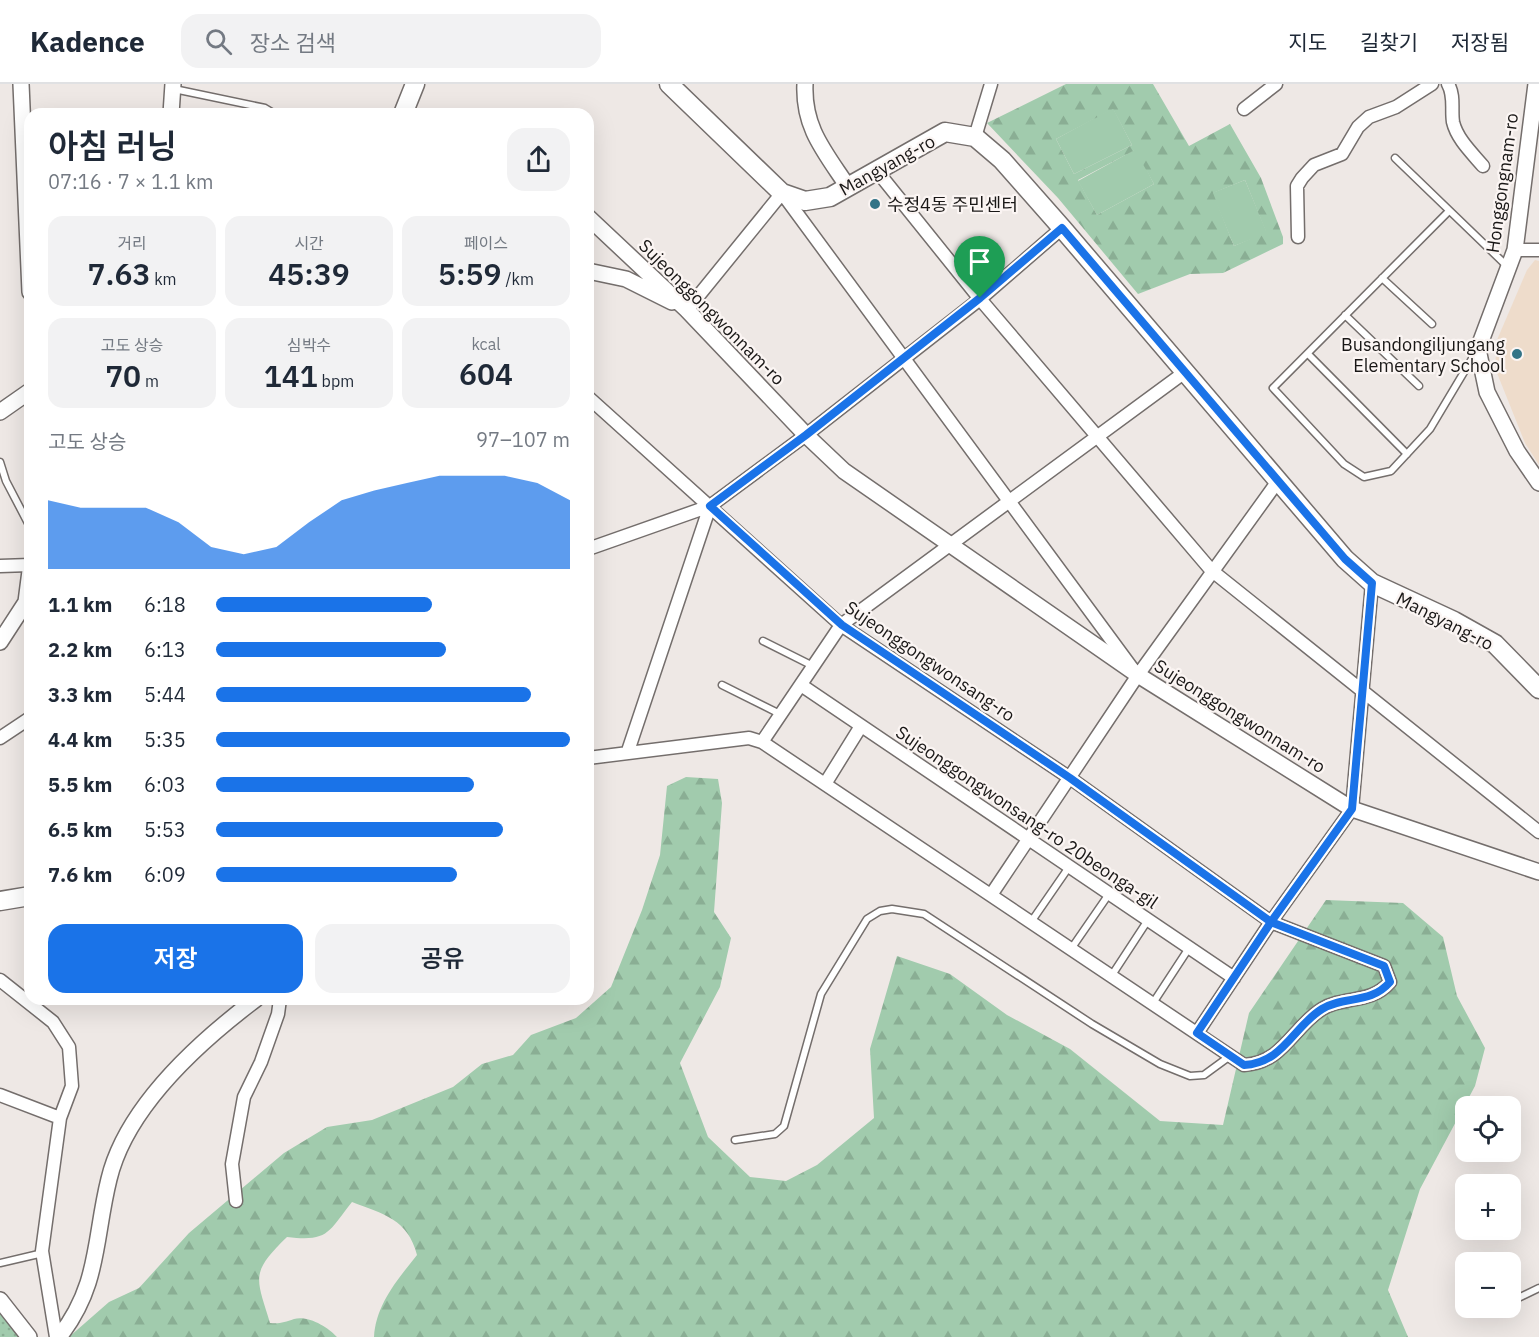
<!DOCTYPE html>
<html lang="ko">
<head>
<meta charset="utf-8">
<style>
	body { margin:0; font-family:"IBM Plex Sans","Noto Sans KR",sans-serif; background:#f2f2f3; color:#1f2937; height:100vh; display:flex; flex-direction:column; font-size:22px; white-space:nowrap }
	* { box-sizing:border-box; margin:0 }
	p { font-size:20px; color:#747a83 }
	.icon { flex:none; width:33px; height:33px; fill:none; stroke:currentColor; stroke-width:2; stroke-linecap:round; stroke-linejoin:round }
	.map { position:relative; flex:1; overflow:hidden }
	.details { position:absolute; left:24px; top:24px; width:570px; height:897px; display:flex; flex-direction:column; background:#fff; border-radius:18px; box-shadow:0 6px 24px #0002 }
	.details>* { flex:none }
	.tools { position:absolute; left:1455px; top:1012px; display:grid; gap:12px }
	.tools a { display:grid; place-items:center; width:66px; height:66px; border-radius:12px; background:#fff; box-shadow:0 6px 24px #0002; font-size:30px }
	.pin { position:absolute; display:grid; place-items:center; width:51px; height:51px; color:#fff; margin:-62px -26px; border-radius:50% 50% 50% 0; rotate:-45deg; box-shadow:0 0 6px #0007 }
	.pin .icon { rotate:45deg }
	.round { display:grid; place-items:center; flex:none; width:63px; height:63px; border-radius:18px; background:#f2f2f3 }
	.head { display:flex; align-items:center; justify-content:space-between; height:102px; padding:0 24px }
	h1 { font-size:33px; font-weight:600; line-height:45px }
	.stats { display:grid; grid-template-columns:repeat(3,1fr); gap:9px; height:102px; padding:6px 24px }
	.stats div { display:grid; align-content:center; border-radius:15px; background:#f2f2f3; text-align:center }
	.stats b { font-size:30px; font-weight:600 }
	.stats small { font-size:16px; font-weight:400 }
	.stats p { font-size:16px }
	.chart { height:168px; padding:12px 24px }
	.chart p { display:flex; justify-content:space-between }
	.chart svg { width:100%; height:108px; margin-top:6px; fill:#1a73e8; opacity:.7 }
	.primary-button { display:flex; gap:12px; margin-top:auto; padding:12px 24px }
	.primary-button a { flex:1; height:69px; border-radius:18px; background:#1a73e8; color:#fff; font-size:24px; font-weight:600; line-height:69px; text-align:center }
	.primary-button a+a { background:#f2f2f3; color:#1f2937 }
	ul { padding:0 24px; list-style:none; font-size:20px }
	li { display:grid; grid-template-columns:96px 72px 1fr; align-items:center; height:45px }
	li i { height:15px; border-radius:8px; background:#1a73e8 }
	header { display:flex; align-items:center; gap:36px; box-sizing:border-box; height:84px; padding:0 30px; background:#fff; border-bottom:2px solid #e0e1e3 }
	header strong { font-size:28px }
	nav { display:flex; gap:33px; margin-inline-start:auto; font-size:21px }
	.search { width:420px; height:54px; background:#f2f2f3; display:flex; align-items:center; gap:15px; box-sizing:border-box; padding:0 21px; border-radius:18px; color:#747a83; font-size:22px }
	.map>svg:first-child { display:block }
	.education { fill:#eedccb }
	.grass { fill:#a1cbad }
	.forest { fill:url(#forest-firs); fill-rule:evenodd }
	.park { fill:url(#park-dots) }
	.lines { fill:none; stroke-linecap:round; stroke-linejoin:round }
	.service-casing { stroke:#746e6c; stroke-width:9 }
	.minor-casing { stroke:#746e6c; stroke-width:15 }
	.tertiary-casing { stroke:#746e6c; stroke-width:18 }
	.secondary-casing { stroke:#746e6c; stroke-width:21 }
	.service { stroke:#fff; stroke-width:6 }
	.minor { stroke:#fff; stroke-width:12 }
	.tertiary { stroke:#fff; stroke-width:15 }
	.secondary { stroke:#fff; stroke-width:18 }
	.route-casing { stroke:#fff; stroke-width:12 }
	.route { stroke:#1a73e8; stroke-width:8 }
	.poi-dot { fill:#337487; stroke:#fbf5f3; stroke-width:2 }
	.labels { text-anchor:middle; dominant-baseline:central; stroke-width:4.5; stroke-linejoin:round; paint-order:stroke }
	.street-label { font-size:18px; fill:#191716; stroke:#fbf5f3 }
	.poi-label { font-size:18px; fill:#191716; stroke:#fbf5f3; text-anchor:start }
</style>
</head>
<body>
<header>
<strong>Kadence</strong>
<div class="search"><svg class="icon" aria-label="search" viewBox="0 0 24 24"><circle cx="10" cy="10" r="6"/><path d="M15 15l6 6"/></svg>장소 검색</div>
<nav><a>지도</a><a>길찾기</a><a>저장됨</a></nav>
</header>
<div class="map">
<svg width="1539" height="1253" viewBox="0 0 1539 1253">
	<defs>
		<pattern id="forest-firs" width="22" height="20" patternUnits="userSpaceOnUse" patternTransform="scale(1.5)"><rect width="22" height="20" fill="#a1cbad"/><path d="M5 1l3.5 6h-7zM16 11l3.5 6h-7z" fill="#8aae94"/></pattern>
		<pattern id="park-dots" width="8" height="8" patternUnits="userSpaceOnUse" patternTransform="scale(1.5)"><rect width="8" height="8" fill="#a1cbad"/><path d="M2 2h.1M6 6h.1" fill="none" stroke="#8aae94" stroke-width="1.8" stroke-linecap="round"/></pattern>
	</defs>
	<rect width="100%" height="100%" fill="#eee8e5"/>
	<!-- education -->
	<path class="education" d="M1535 176 1539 177V381L1525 359 1495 284 1497 256 1527 186Z"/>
	<!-- grass -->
	<path class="grass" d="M1113 24 1132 61 1074 90 1056 55Z
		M1136 65 1154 100 1097 131 1078 97Z
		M1245 96 1267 149 1234 162 1212 109Z"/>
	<!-- forest -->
	<path class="forest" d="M1066 0H1153L1189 62 1230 40 1261 94 1283 153V160L1223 189 1190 190 1138 210 1058 114 987 39ZM1113 25 1132 61 1074 90 1056 55ZM1135 66 1154 100 1097 131 1078 96ZM1245 96 1266 148 1234 162 1213 109Z
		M686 693 718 695 722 719 714 828 731 854 720 903 680 979 708 1053 750 1093 786 1097 817 1081 874 1034 870 965 897 872 950 890 1007 931 1070 965 1160 1037 1223 1041 1249 929 1326 816 1403 819 1443 853 1457 912 1485 964 1475 1002 1420 1105 1388 1206 1408 1253H374C376 1220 398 1195 417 1171 408 1135 383 1130 352 1118 328 1148 329 1158 287 1153 250 1189 256 1193 270 1239 280 1240 285 1238 294 1235 308 1231 328 1243 337 1253H69L109 1218 139 1204 189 1149 284 1069 327 1043 372 1036 453 1003 482 980 513 971 531 951 576 934 611 903 642 826 660 771 667 702Z"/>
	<!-- park -->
	<path class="park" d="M0 1223 28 1253H0Z"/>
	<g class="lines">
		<!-- service casing -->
		<g class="service-casing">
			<path id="service" d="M174 5 265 24 275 30
				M1395 74 1508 183
				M1449 127 1273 304 1344 380 1364 393 1391 387 1430 345 1476 268
				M1382 194 1432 240
				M1345 231 1419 302
				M1308 270 1407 370
				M0 378 6 397 30 443
				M763 557 813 582
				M722 601 780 630
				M1031 838 1069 783
				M1071 865 1109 810
				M1112 891 1148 836
				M1153 919 1189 864
				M735 1056 775 1050 784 1042 821 910 867 835 880 827 892 825 924 830 1092 940 1160 980 1190 992 1204 991 1230 972
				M0 1179 43 1169
				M1510 1218 1539 1204"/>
		</g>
		<!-- minor casing -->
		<g class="minor-casing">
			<path id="minor" d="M1448 0C1455 12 1451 25 1453 38 1457 55 1472 69 1483 82
				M1244 25 1276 0
				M975 53 991 0
				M877 87 980 215 1211 486 1539 748
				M1298 153 1297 102 1302 94 1314 81 1342 70 1358 43 1369 33 1396 23 1432 0
				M1515 166H1539
				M687 226 782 109 1132 584
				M588 313 841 541 1070 694 1271 838 1384 882 1390 898C1370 921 1345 911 1322 925 1293 943 1283 979 1244 981L762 658 749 654 588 674
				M588 465 710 422 806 351 980 215 1062 144
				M0 482 30 481
				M801 601 1234 894
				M0 654 30 634
				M762 658 841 541 1185 288
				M628 667 710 422
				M825 700 861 642
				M991 811 1138 591 1278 397
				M0 896 53 938 69 963 72 1002 60 1034 42 1167 56 1253
				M1197 949 1271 838 1352 725 1372 499
				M0 1011 60 1034
				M236 1117 232 1080 244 1013 261 978 278 930 280 915"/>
		</g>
		<!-- tertiary casing -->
		<g class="tertiary-casing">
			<path id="tertiary" d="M21 0 30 208
				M805 0C803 44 825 68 848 103
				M1536 0 1515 166 1478 265 1487 308 1517 367 1539 399
				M171 30 173 0
				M588 133 687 226 806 351 844 387 1138 591 1352 725 1539 788
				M588 187 626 195 672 218
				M0 328 30 307
				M0 558 26 518 30 487
				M0 1216 29 1253
				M59 1253C100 1201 94 1155 109 1095 126 1024 199 958 256 915"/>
		</g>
		<!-- secondary casing -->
		<g class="secondary-casing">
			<path id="secondary" d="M669 0 782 109 805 117 830 113 945 48 975 53 1002 76 1062 144 1345 475 1372 499 1454 537 1495 560 1539 605
				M403 30 415 0
				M0 817 30 812"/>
		</g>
		<!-- service -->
		<use href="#service" class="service"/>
		<!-- minor -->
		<use href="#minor" class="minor"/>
		<!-- tertiary -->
		<use href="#tertiary" class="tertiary"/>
		<!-- secondary -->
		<use href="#secondary" class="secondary"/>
	</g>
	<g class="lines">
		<!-- route casing -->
		<g class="route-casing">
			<path id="route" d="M980 214 806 351 710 422 842 541 1070 694 1271 838 1197 949 1244 981C1283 979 1293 943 1322 925 1345 911 1370 921 1390 898L1384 882 1271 838 1352 725 1372 499 1345 475 1062 144 980 214"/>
		</g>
		<!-- route -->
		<use href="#route" class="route"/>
	</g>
	<!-- markers -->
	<g class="poi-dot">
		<circle cx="875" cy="120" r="6"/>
		<circle cx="1517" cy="270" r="6"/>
	</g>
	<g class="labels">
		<!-- street labels -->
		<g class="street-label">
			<text transform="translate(887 81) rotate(-29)">Mangyang-ro</text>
			<text transform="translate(1502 99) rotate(-82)">Honggongnam-ro</text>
			<text transform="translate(712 228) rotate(45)">Sujeonggongwonnam-ro</text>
			<text transform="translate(1445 537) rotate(27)">Mangyang-ro</text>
			<text transform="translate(930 577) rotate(34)">Sujeonggongwonsang-ro</text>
			<text transform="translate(1240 632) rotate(32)">Sujeonggongwonnam-ro</text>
			<text transform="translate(1027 733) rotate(34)">Sujeonggongwonsang-ro 20beonga-gil</text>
		</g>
		<!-- poi labels -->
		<g class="poi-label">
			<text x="887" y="120">수정4동 주민센터</text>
			<text x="1505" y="260" text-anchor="end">Busandongiljungang<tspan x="1505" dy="21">Elementary School</tspan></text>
		</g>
	</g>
</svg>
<div class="tools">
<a><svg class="icon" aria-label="locate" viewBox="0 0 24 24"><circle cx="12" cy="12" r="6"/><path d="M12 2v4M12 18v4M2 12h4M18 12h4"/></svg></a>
<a>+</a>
<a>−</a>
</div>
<div class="pin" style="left:980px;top:214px;background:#1e9e55"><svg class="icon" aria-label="arrive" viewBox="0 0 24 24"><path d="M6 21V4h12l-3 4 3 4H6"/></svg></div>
<section class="details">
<div class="head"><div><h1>아침 러닝</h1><p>07:16 · 7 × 1.1 km</p></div><a class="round"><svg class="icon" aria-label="share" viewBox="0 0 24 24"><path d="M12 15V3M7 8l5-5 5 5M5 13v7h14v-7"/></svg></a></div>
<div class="stats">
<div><p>거리</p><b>7.63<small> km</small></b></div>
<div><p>시간</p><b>45:39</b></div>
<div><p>페이스</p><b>5:59<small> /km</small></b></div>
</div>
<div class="stats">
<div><p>고도 상승</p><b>70<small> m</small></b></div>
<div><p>심박수</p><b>141<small> bpm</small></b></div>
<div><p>kcal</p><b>604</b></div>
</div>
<div class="chart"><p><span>고도 상승</span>97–107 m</p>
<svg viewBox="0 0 160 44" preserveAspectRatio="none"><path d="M0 44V16L10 19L20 19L30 19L40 25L50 35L60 38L70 35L80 25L90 16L100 12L110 9L120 6L130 6L140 6L150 9L160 16V44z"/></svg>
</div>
<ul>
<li><b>1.1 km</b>6:18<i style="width:61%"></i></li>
<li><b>2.2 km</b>6:13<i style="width:65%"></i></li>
<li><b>3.3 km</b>5:44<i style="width:89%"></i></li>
<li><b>4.4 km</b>5:35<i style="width:100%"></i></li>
<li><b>5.5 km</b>6:03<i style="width:73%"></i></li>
<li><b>6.5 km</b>5:53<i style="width:81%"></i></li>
<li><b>7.6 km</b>6:09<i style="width:68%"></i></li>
</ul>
<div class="primary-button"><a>저장</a><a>공유</a></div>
</section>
</div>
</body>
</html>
